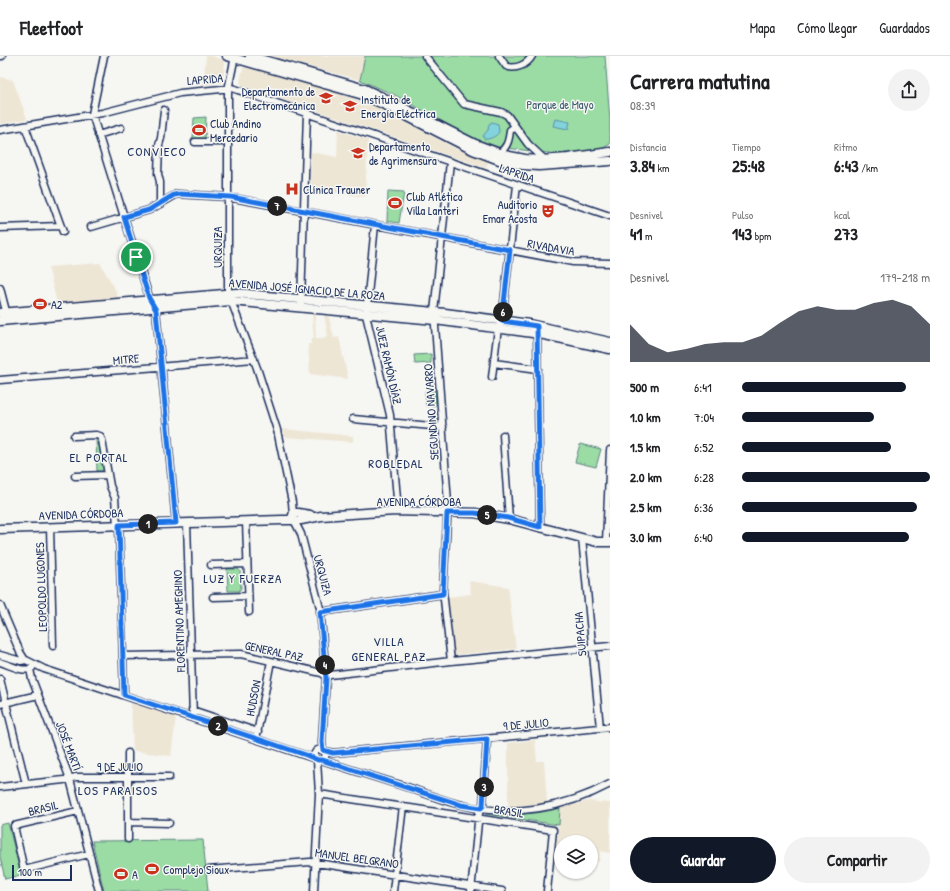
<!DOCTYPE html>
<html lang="es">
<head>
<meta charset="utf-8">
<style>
	body { margin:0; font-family:"Patrick Hand",sans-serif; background:#f2f2f2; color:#202124; height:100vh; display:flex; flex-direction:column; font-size:15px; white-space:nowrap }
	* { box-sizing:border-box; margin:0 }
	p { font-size:13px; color:#757577 }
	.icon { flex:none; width:22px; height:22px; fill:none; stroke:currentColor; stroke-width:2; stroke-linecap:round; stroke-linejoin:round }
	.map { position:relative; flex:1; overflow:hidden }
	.sheet { display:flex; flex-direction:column; background:#fff; width:340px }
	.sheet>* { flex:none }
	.controls { position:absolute; left:554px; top:779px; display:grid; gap:8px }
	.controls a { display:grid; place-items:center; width:44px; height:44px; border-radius:50%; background:#fff; box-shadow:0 1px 3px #0004; font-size:20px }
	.scale { position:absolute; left:12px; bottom:10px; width:60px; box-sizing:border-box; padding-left:4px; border:2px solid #1b2f5e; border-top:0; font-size:11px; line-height:14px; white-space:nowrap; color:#1b2f5e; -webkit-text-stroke:3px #f6f6f2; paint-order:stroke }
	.pin { position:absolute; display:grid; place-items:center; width:34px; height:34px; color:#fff; margin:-17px; border:2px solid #fff; border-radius:50%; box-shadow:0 1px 4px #0007 }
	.km { position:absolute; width:20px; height:20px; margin:-10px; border-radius:50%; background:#222; color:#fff; font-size:11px; line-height:20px; text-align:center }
	.round { display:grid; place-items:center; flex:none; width:42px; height:42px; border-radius:21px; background:#f2f2f2 }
	.head { display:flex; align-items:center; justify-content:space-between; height:68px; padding:0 20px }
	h1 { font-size:22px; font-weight:800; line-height:30px }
	.figures { display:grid; grid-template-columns:repeat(3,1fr); gap:6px; height:68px; padding:4px 20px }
	.figures div { display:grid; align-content:center }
	.figures b { font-size:17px; font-weight:800 }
	.figures small { font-size:11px; font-weight:400 }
	.figures p { font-size:11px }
	.chart { height:112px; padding:8px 20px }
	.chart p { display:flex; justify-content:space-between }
	.chart svg { width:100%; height:72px; margin-top:4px; fill:#111827; opacity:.7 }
	.action { display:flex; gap:8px; margin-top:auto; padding:8px 20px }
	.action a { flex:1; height:46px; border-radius:24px; background:#111827; color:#fff; font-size:16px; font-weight:800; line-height:46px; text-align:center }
	.action a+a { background:#f2f2f2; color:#202124 }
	ul { padding:0 20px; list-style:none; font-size:13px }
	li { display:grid; grid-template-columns:64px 48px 1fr; align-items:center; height:30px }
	li i { height:10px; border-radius:5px; background:#111827 }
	header { display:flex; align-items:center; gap:24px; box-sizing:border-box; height:56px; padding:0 20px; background:#fff; border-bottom:1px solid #e0e0e0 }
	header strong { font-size:19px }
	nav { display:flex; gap:22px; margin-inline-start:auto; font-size:14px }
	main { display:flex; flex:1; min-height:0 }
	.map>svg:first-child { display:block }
	.built { fill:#eee6d5 }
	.green { fill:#9bdba4; stroke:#5b8581 }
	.water { fill:#82d3dc; stroke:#5991aa }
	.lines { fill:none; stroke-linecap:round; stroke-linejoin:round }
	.minor-casing { stroke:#1b2f5e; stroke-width:9 }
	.major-casing { stroke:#1b2f5e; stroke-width:11 }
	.minor { stroke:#f6f6f2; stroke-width:6 }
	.major { stroke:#f6f6f2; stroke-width:8 }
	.route-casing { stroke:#fff; stroke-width:8 }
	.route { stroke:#1a73e8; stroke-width:5 }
	.labels { text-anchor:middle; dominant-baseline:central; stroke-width:3; stroke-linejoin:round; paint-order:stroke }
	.street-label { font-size:12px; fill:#1b2f5e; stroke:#f6f6f2 }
	.poi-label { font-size:12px; fill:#1b2f5e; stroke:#f6f6f2; text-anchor:start }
	.park-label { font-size:12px; fill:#3b5a70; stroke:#f6f6f2 }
	.neighbourhood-label { font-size:13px; letter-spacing:1px; fill:#1b2f5e; stroke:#f6f6f2 }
</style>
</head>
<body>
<header>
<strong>Fleetfoot</strong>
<nav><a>Mapa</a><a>Cómo llegar</a><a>Guardados</a></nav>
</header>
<main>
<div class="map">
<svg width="610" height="835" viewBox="0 0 610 835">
	<rect width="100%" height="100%" fill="#f6f6f2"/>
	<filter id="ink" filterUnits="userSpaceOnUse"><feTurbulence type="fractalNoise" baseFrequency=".025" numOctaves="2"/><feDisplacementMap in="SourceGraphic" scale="8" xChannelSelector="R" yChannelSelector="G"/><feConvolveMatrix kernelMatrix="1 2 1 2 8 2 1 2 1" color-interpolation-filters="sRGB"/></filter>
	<g filter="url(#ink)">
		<!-- built -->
		<path class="built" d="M206 0H212L223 4 225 7 223 24 221 27 203 29Z
			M269 0H365L360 24Z
			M246 11 328 34 375 50 455 92 489 105 486 112 242 30 240 26 243 12Z
			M0 21 13 24 27 63 0 68Z
			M338 74 368 84 365 141 310 133 311 96 337 101Z
			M100 207 115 233 118 242 57 247 48 211Z
			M312 257H315L316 283 328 281 324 258H328L334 282 339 281 348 323 310 318 308 288H311V283H314Z
			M283 373 353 380V386L285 381Z
			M469 525 508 531 516 593 454 599 448 541 471 538Z
			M131 646 176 661 171 700 133 695Z
			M535 684 537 705H544L547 747 508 751V687Z
			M588 745 610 747V797L600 795 599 806 591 801V786H561V799L556 798 560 752Z"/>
		<!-- green -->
		<path class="green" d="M365 0H605L610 65V88L600 94 556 98 498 91 472 82 395 39 360 24Z
			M206 61 205 83 193 84 194 62Z
			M388 135 404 136 399 167 387 165Z
			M431 298V307L415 308 414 299Z
			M435 334 436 349 426 350 425 335Z
			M96 383H98L104 415H97Z
			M580 388 601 393 596 411 575 406Z
			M227 513H238L240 515 241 532 239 535H228Z
			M560 752 559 769 485 758 486 757C511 759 536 759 560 752Z
			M8 767 21 819 5 823 0 801V769Z
			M203 784 208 835H104L92 785Z"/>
		<!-- water -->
		<path class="water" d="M555 63 570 66 568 73 553 70Z
			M492 66 498 68 499 76C497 80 489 84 484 83L483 80 488 74 489 68Z"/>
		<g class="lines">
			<!-- minor casing -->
			<g class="minor-casing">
				<path id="minor" d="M0 0H2
					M104 0 92 58 149 241 156 254 176 467
					M235 0 228 34V237L257 312 277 374 292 446 293 459
					M425 0 464 48 501 56 507 59 528 88 544 103
					M499 0 506 10C515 14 527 9 532 0
					M25 70 63 176
					M0 74 102 57 180 37 232 32 610 160
					M98 79 121 72
					M195 86H228
					M498 98C507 92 509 85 510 74L513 72 517 73
					M450 106 434 256 448 447 443 535 451 605
					M160 148V126L158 118 159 89 161 82 164 54
					M375 169 366 259 390 359 398 455
					M91 171 149 154 177 138 228 141 573 206 610 207
					M0 172 61 170
					M0 232 7 259
					M301 247 307 57
					M537 274 540 471
					M494 307 538 313
					M492 321 498 272 502 265 517 129
					M0 324 254 303
					M353 363 443 371
					M503 379 509 463
					M74 380 96 379 100 380 102 384 110 430 115 442 117 469
					M75 420 108 419
					M246 465 249 556
					M295 466 301 478 320 552 326 622 322 686 323 694
					M187 467 193 662
					M119 469 124 639
					M50 471 53 590
					M582 482 600 672
					M606 486 610 394
					M211 509 247 508
					M213 541 248 540
					M0 549 20 596 25 604
					M320 556 443 538
					M0 599 21 605 26 604 44 613 316 703
					M123 600 241 598 330 619 451 605 610 590
					M0 606C10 609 23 617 32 612
					M30 613 32 623 70 723 99 835
					M0 623 26 728
					M0 648 38 639
					M192 654 258 676
					M256 683 271 605
					M314.5 699a5.5 5.5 0 1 1 11 0a5.5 5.5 0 1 1-11 0Z
					M324 695 333 697 610 671
					M128 697V783
					M322 704C351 714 381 723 410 732 427 738 444 745 462 749 512 762 565 752 610 728
					M0 731 64 724 76 721H169
					M319 738 553 774 547 835
					M78 755 14 770 24 814 89 798
					M128 766 169 767
					M208 814 310 806 502 835
					M314 835 319 738 317 704
					M393 835 403 750
					M471 835 479 757 483 750 487 683"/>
			</g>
			<!-- major casing -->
			<g class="major-casing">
				<path id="major" d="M227 0 363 39 383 48 473 94 502 105 523 109 539 110 610 105
					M250 0 365 33 384 42 475 88 504 99 525 103 541 104 568 102 610 96
					M0 257 236 237 445 257 529 268 610 286
					M0 265 231 245 435 264 540 278 610 293
					M301 464 321 460 395 455 475 457 509 463 597 486H610
					M296 466 292 462 294 457H298L310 459
					M0 473 282 464H293"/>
			</g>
			<!-- minor -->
			<use href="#minor" class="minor"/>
			<!-- major -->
			<use href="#major" class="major"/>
		</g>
	</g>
	<g class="lines" filter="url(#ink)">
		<!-- route casing -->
		<g class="route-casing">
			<path id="route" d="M180 138 231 141 510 194 502 265 537 270 540 471 508 462 475 457H447L443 538 320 556 326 622 322 686 323 694 333 697 487 683 483 750 481 752 461 749 322 704H318L306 699 124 639 119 469 176 467 156 254 149 242 124 161 149 154 174 139Z"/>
		</g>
		<!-- route -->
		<use href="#route" class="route"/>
	</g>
	<!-- icons -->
	<defs>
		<g id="university-bare" transform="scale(1.08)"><path d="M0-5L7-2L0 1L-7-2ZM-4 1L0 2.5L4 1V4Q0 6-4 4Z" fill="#c8321e" stroke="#f6f6f2" stroke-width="2.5" paint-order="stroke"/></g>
		<g id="stadium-bare" transform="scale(1.08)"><path d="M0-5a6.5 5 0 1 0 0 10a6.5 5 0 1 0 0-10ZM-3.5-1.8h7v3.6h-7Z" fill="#c8321e" stroke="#f6f6f2" stroke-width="2.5" paint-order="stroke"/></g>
		<g id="hospital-bare" transform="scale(1.08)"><path d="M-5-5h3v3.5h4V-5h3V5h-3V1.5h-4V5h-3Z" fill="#c8321e" stroke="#f6f6f2" stroke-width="2.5" paint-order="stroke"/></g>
		<g id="theatre-bare" transform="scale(1.08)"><path d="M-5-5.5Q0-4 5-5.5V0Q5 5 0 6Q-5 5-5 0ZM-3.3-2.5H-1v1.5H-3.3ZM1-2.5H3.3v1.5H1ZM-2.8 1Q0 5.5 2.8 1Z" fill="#c8321e" stroke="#f6f6f2" stroke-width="2.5" paint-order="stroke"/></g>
	</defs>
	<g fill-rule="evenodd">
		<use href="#university-bare" x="326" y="42"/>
		<use href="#university-bare" x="350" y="50"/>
		<use href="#stadium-bare" x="199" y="74"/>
		<use href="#university-bare" x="358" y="97"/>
		<use href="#hospital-bare" x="292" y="133"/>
		<use href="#stadium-bare" x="395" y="147"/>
		<use href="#theatre-bare" x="548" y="155"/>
		<use href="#stadium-bare" x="40" y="248"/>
		<use href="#stadium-bare" x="152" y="813"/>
		<use href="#stadium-bare" x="121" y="818"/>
	</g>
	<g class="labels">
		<!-- street labels -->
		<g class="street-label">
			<text transform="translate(205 23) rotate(-5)">LAPRIDA</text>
			<text transform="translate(517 117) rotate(19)">LAPRIDA</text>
			<text transform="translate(217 191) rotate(-90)">URQUIZA</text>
			<text transform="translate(551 191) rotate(10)">RIVADAVIA</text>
			<text transform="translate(307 233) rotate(5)">AVENIDA JOSÉ IGNACIO DE LA ROZA</text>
			<text transform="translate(126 303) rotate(-5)">MITRE</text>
			<text transform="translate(389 309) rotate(77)">JUEZ RAMÓN DÍAZ</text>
			<text transform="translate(431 356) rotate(-94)">SEGUNDINO NAVARRO</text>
			<text x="419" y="445">AVENIDA CÓRDOBA</text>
			<text transform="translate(81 458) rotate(-2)">AVENIDA CÓRDOBA</text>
			<text transform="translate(323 519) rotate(75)">URQUIZA</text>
			<text transform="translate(41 531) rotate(-92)">LEOPOLDO LUGONES</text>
			<text transform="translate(179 565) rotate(-92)">FLORENTINO AMEGHINO</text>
			<text transform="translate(580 578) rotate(-95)">SUIPACHA</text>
			<text transform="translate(274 595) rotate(12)">GENERAL PAZ</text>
			<text transform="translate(253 642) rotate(-79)">HUDSON</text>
			<text transform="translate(526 668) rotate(-5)">9 DE JULIO</text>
			<text transform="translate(69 690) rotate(69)">JOSÉ MARTÍ</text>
			<text x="120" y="710">9 DE JULIO</text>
			<text transform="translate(43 752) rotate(-14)">BRASIL</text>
			<text transform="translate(509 755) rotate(9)">BRASIL</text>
			<text transform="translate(357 802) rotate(8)">MANUEL BELGRANO</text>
		</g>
		<!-- poi labels -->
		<g class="poi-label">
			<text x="315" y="35" text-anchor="end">Departamento de<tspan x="315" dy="14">Electromecánica</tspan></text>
			<text x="361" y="43">Instituto de<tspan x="361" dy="14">Energía Eléctrica</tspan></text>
			<text x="210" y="67">Club Andino<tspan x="210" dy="14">Mercedario</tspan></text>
			<text x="369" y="90">Departamento<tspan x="369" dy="14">de Agrimensura</tspan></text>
			<text x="303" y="133">Clínica Trauner</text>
			<text x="406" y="140">Club Atlético<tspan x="406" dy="14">Villa Lanteri</tspan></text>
			<text x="537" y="148" text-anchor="end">Auditorio<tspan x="537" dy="14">Emar Acosta</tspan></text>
			<text x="51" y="248">A2</text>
			<text x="163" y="813">Complejo Sioux</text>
			<text x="132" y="818">A</text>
		</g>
		<!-- park labels -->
		<g class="park-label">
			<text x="560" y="48">Parque de Mayo</text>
		</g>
		<!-- neighbourhood labels -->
		<g class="neighbourhood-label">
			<text x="157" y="95">CONVIECO</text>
			<text x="99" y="401">EL PORTAL</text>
			<text x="396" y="407">ROBLEDAL</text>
			<text x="243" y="522">LUZ Y FUERZA</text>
			<text x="389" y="585">VILLA<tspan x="389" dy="15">GENERAL PAZ</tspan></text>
			<text x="118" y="734">LOS PARAISOS</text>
		</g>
	</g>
</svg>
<div class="controls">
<a><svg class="icon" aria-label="layers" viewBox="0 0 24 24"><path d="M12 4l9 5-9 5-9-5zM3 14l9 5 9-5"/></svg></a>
</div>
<div class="scale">100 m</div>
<div class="pin" style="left:136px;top:201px;background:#1e9e55"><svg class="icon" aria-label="arrive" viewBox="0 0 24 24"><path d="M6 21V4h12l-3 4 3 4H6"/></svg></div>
<b class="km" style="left:148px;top:468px">1</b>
<b class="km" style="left:218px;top:670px">2</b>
<b class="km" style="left:484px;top:731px">3</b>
<b class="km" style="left:325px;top:609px">4</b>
<b class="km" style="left:487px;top:459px">5</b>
<b class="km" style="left:503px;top:256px">6</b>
<b class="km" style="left:277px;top:150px">7</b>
</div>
<section class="sheet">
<div class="head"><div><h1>Carrera matutina</h1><p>08:39</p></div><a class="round"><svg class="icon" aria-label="share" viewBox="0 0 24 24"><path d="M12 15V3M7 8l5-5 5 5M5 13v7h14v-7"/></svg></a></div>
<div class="figures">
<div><p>Distancia</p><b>3.84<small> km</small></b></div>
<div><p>Tiempo</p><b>25:48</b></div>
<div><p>Ritmo</p><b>6:43<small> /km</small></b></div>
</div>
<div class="figures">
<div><p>Desnivel</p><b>41<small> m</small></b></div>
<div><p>Pulso</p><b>143<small> bpm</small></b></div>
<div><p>kcal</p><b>273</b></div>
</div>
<div class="chart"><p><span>Desnivel</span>179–218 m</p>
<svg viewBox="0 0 160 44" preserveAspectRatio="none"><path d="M0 44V21L10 33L20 38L30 36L40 33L50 32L60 32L70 28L80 20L90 13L100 10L110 12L120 12L130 8L140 6L150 10L160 21V44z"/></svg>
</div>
<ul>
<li><b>500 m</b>6:41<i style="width:87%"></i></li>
<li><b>1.0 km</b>7:04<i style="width:70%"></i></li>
<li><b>1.5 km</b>6:52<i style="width:79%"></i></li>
<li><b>2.0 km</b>6:28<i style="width:100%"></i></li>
<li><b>2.5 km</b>6:36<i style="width:93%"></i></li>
<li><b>3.0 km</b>6:40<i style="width:89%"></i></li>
</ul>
<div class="action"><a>Guardar</a><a>Compartir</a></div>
</section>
</main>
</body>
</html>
